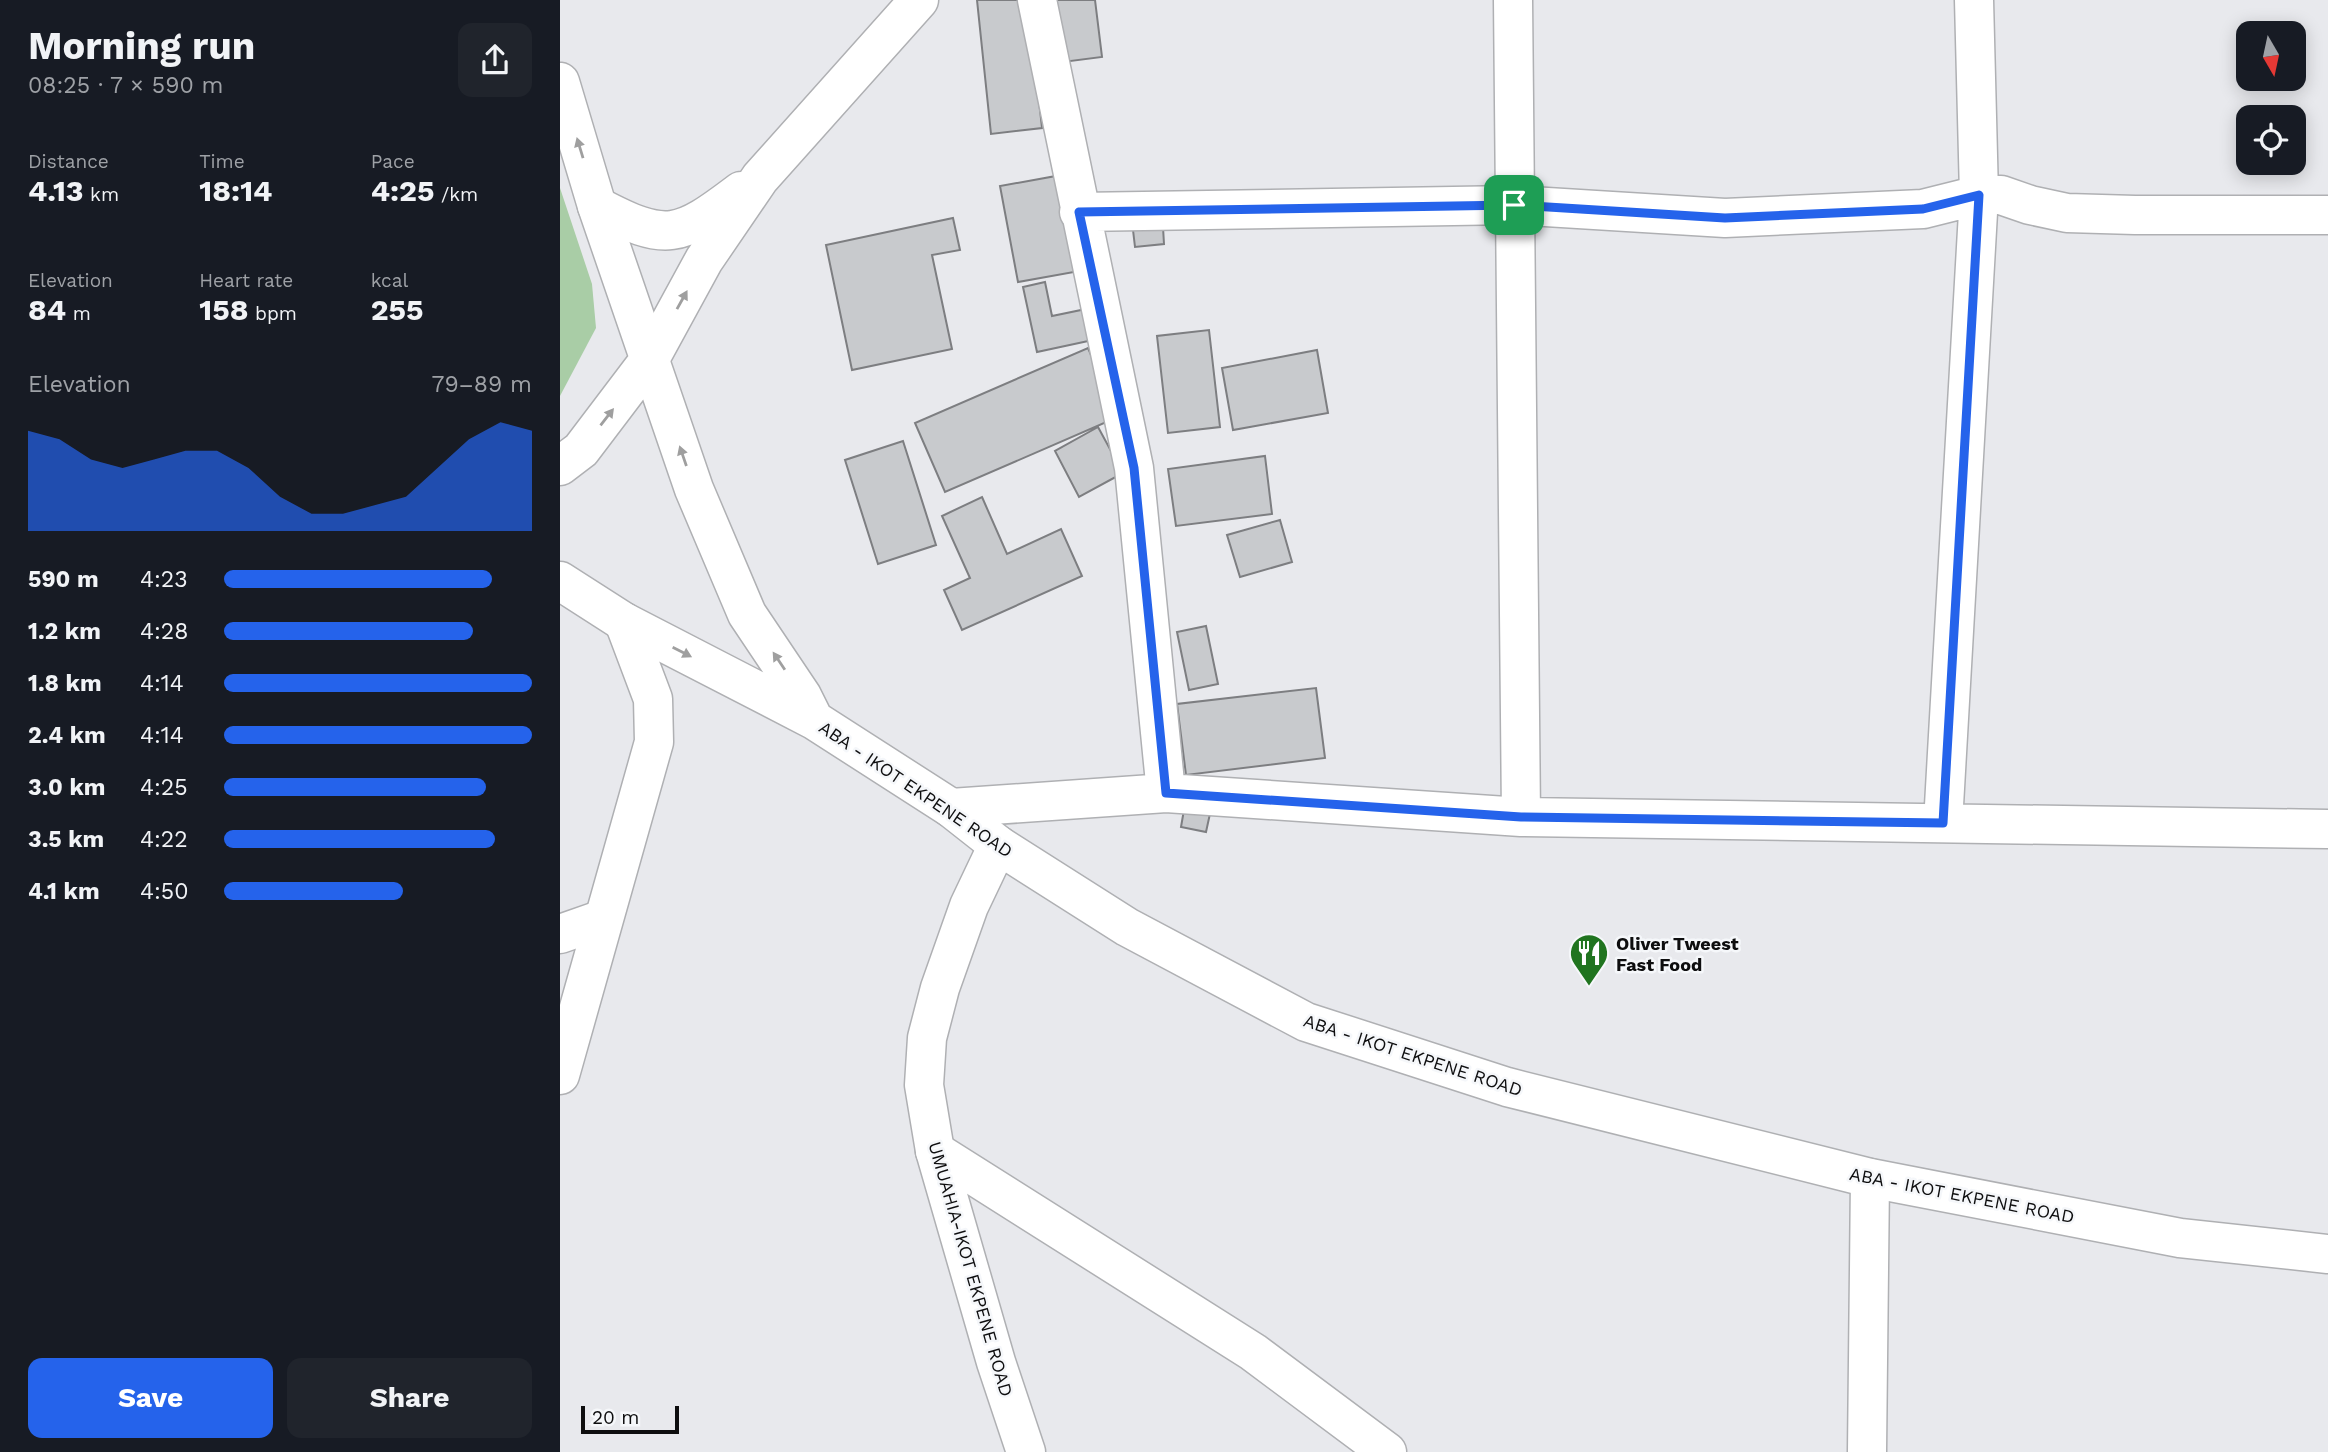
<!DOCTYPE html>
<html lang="en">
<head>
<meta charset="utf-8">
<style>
	body { margin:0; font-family:"Work Sans",sans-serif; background:#20242c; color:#f1f3f6; height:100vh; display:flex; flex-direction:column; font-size:26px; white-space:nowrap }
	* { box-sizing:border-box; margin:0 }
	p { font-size:23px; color:#9ea1a6 }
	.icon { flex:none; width:38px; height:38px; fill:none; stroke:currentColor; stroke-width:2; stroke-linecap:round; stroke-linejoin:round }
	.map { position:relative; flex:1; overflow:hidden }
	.drawer { display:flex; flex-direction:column; background:#171b24; width:560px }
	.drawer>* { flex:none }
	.needle { width:46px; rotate:171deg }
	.fabs { position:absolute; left:1676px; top:21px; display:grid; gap:14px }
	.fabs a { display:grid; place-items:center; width:70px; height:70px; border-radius:14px; background:#171b24; box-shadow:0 4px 18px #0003; font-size:35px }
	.scale { position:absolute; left:21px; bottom:18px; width:98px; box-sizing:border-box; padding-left:7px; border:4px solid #0e0e0f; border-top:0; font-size:19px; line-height:24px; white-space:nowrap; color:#0e0e0f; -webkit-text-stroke:5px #f5f7fa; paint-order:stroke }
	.pin { position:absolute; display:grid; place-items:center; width:60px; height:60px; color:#fff; margin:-30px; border-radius:14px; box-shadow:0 4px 10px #0006 }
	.round { display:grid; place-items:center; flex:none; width:74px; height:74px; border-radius:14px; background:#20242c }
	.overview { display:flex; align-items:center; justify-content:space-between; height:119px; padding:0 28px }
	h1 { font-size:38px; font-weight:700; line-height:52px }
	.stats { display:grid; grid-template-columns:repeat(3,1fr); gap:10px; height:119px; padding:7px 28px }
	.stats div { display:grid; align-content:center }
	.stats b { font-size:30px; font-weight:700 }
	.stats small { font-size:19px; font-weight:400 }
	.stats p { font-size:19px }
	.chart { height:196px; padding:14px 28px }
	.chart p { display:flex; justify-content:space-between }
	.chart svg { width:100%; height:126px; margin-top:7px; fill:#2563eb; opacity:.7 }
	.cta { display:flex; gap:14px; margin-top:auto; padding:14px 28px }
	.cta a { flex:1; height:80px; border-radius:14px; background:#2563eb; color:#fff; font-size:28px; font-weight:700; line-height:80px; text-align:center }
	.cta a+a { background:#20242c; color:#f1f3f6 }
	ul { padding:0 28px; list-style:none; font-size:23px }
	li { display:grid; grid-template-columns:112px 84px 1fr; align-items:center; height:52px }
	li i { height:18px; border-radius:9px; background:#2563eb }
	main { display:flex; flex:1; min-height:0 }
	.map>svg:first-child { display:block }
	.green { fill:#a9cda6 }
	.building { fill:#c8cacd; stroke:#7d7e81; stroke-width:2 }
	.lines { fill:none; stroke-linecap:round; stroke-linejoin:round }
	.minor-casing { stroke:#afb0b3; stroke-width:41 }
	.major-casing { stroke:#afb0b3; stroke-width:41 }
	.highway-casing { stroke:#afb0b3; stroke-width:41 }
	.minor { stroke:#fff; stroke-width:38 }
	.major { stroke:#fff; stroke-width:38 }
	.highway { stroke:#fff; stroke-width:38 }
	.oneway { fill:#9f9f9f }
	.route-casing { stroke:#fff; stroke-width:14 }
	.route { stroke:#2563eb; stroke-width:9 }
	.labels { text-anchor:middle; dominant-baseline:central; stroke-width:5; stroke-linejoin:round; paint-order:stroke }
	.street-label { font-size:18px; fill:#0e0e0f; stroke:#f5f7fa }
	.poi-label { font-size:18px; font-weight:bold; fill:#0e0e0f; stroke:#f5f7fa; text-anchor:start }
</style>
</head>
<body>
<main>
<section class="drawer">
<div class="overview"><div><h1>Morning run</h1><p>08:25 · 7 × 590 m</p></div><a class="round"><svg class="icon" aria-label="share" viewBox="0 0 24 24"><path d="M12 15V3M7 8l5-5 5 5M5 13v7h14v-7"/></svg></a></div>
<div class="stats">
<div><p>Distance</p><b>4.13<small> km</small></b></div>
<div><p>Time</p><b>18:14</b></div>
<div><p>Pace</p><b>4:25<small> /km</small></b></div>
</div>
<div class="stats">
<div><p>Elevation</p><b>84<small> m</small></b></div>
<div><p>Heart rate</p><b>158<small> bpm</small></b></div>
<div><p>kcal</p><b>255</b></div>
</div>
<div class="chart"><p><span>Elevation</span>79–89 m</p>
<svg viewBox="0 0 160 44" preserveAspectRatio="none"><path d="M0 44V9L10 12L20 19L30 22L40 19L50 16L60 16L70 22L80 32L90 38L100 38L110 35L120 32L130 22L140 12L150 6L160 9V44z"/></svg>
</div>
<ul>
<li><b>590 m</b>4:23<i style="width:87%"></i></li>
<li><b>1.2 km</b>4:28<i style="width:81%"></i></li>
<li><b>1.8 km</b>4:14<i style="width:100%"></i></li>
<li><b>2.4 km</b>4:14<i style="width:100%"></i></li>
<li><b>3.0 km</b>4:25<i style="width:85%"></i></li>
<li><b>3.5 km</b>4:22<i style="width:88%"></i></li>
<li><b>4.1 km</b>4:50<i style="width:58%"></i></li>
</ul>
<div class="cta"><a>Save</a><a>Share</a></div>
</section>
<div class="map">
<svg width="1768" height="1452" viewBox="0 0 1768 1452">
	<rect width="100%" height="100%" fill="#e8e9ed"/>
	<!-- green -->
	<path class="green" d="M0 188 32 284 36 328 0 396Z"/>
	<!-- building -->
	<path class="building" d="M417 0H468L482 128 431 134Z
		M495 0H535L542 57 503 62Z
		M496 176 514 272 458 282 440 186Z
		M393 218 400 250 372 255 392 349 292 370 266 245Z
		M603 227 604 244 575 247 573 230Z
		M485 282 492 316 526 309 533 340 477 352 463 287Z
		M649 330 660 427 608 433 597 336Z
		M528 348 558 417 385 492 355 423Z
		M757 350 768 413 673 430 662 368Z
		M538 427 563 473 519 497 495 451Z
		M343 441 376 545 318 564 285 460Z
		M705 456 712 514 616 526 608 469Z
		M422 497 447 554 501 529 522 576 402 630 384 590 410 578 382 516Z
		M720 520 732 562 680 577 667 535Z
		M646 626 658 684 629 690 617 632Z
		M756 688 765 758 626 775 617 704Z
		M625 804 651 809 646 832 621 827Z"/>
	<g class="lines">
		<!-- minor casing -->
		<g class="minor-casing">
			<path id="minor" d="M477 0 574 468 606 793
				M953 0 961 817
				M37 206C107 243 119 238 181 191
				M519 212 954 205 1165 218 1363 209 1419 195H1441L1470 205 1507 213 1575 215H1768
				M90 359 144 260 200 178 359 0
				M391 808 606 793 961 817 1768 829
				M1383 823 1419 195 1414 0
				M0 934 43 919
				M375 1151 693 1352 827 1452
				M1307 1452 1310 1178"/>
		</g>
		<!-- major casing -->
		<g class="major-casing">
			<path id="major" d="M438 845 409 906 380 988 367 1038 364 1085 375 1151 436 1362 466 1452
				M0 1075 94 742 93 699 64 622"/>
		</g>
		<!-- highway casing -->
		<g class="highway-casing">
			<path id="highway" d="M0 82 37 206 134 489 187 614 242 696 254 720
				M0 466 21 450 90 359
				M0 581 64 622 254 720 391 808 438 845 567 927 746 1022 947 1087 1310 1178 1620 1238 1768 1254"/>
		</g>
		<!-- minor -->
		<use href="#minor" class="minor"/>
		<!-- major -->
		<use href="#major" class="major"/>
		<!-- highway -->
		<use href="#highway" class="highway"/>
	</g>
	<!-- one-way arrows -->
	<defs><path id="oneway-solid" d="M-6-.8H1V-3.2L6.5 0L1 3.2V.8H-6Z" transform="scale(1.75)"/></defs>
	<g class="oneway">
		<use href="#oneway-solid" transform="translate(20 148) rotate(-107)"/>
		<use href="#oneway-solid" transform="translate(122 300) rotate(-61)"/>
		<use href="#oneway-solid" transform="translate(47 417) rotate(-52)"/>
		<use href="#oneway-solid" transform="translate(123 456) rotate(-109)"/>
		<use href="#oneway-solid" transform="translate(122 652) rotate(27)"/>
		<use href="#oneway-solid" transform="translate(219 661) rotate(-124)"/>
	</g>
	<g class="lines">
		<!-- route casing -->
		<g class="route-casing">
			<path id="route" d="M1419 195 1383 823 961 817 606 793 574 468 519 212 954 205 1165 218 1363 209Z"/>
		</g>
		<!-- route -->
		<use href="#route" class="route"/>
	</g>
	<!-- icons -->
	<defs>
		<g id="restaurant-pin" transform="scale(2.0125)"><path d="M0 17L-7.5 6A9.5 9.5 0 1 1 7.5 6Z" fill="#20741f" stroke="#f5f7fa"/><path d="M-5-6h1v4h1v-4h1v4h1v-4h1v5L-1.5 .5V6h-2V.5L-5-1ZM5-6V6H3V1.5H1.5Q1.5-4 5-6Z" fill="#fff"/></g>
	</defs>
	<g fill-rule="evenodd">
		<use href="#restaurant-pin" x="1029" y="953"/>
	</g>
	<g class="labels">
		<!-- street labels -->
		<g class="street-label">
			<text transform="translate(356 789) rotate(34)">ABA - IKOT EKPENE ROAD</text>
			<text transform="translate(853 1055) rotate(18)">ABA - IKOT EKPENE ROAD</text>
			<text transform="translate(1402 1195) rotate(11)">ABA - IKOT EKPENE ROAD</text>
			<text transform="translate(411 1269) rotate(74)">UMUAHIA-IKOT EKPENE ROAD</text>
		</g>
		<!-- poi labels -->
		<g class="poi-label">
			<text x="1056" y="943">Oliver Tweest<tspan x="1056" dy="21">Fast Food</tspan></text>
		</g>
	</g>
</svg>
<div class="fabs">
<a><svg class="needle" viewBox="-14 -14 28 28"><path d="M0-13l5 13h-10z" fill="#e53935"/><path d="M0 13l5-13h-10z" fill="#9ea1a6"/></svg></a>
<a><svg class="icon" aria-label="locate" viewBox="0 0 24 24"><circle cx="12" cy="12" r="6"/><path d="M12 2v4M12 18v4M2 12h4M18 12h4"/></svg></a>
</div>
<div class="scale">20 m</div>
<div class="pin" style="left:954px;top:205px;background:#1e9e55"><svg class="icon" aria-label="arrive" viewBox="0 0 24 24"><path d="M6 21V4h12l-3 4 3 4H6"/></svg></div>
</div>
</main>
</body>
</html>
